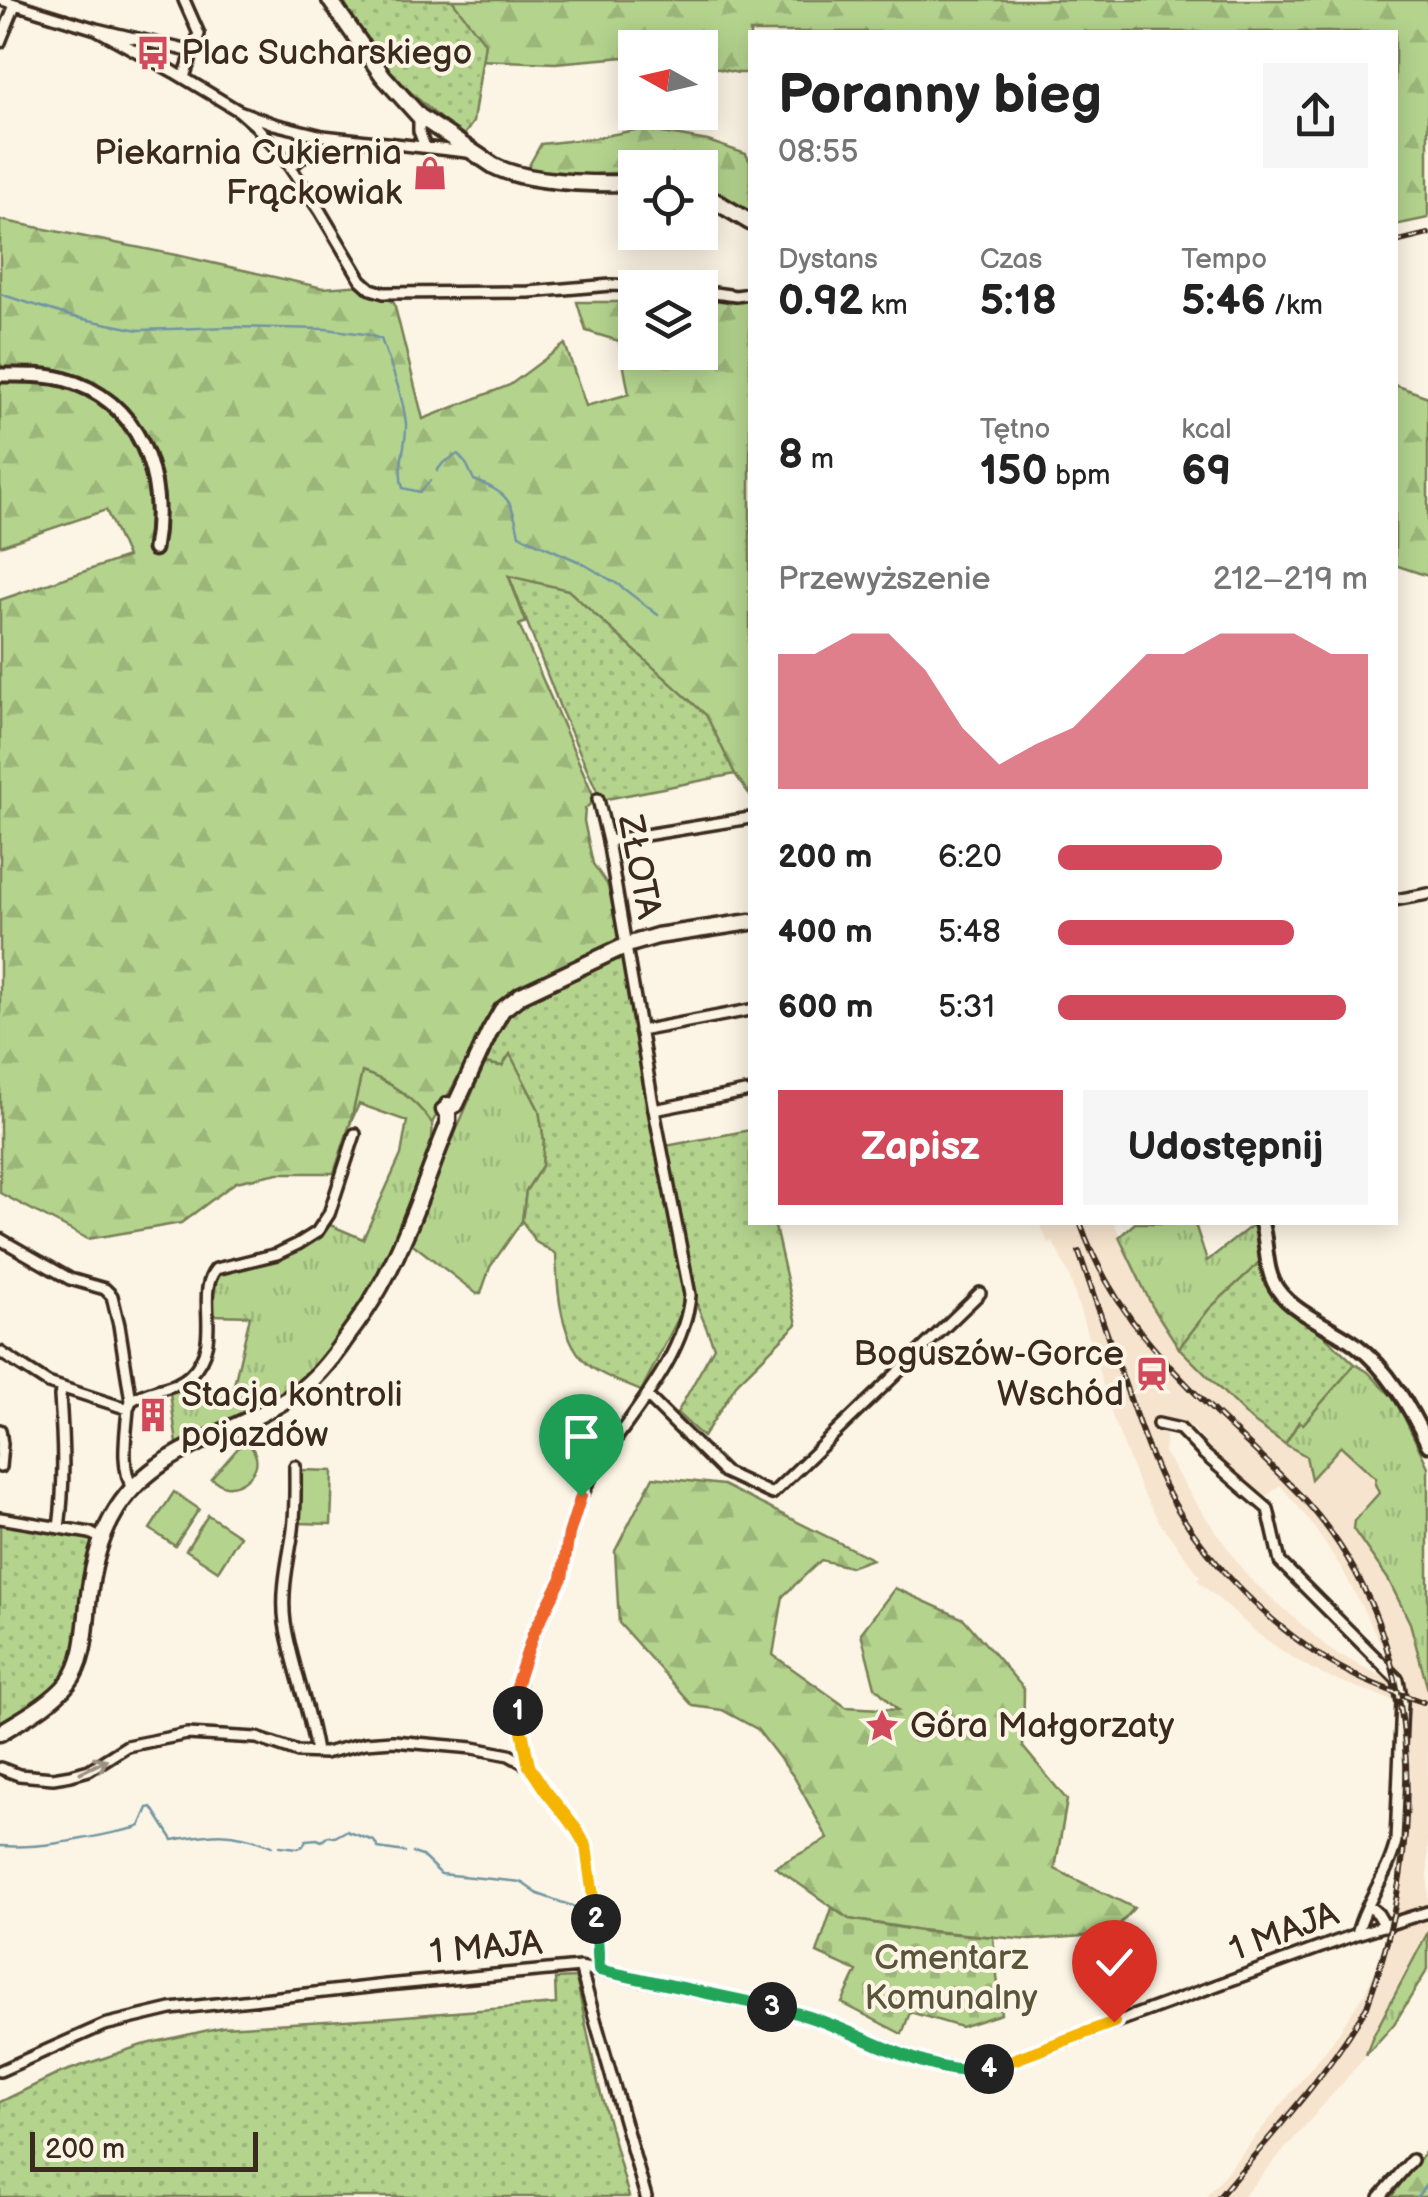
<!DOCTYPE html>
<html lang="pl">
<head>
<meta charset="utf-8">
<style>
	body { margin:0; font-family:"Balsamiq Sans",sans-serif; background:#f6f6f6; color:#222; height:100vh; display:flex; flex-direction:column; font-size:38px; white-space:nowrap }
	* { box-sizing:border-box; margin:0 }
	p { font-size:32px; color:#767676 }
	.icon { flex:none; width:55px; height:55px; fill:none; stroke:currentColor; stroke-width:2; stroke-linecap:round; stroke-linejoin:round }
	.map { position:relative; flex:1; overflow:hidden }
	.side { position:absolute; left:748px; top:30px; width:650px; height:1195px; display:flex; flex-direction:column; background:#fff; border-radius:0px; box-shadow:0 5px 25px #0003 }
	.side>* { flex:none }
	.needle { width:65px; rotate:278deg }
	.tools { position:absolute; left:618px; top:30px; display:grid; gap:20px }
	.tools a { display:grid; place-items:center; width:100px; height:100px; border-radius:0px; background:#fff; box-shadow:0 5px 25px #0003; font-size:50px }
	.scale { position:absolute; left:30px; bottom:25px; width:228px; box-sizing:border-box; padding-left:10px; border:5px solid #3b2a1e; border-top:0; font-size:28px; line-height:35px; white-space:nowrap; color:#3b2a1e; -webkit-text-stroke:8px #fcf5e5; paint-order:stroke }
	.pin { position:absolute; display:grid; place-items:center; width:85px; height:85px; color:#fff; margin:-102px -42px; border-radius:50% 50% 50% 0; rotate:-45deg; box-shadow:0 0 10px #0007 }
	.pin .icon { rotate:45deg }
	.km { position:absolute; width:50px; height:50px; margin:-25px; border-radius:50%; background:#222; color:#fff; font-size:28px; line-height:50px; text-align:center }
	.round { display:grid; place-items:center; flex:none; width:105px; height:105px; border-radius:0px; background:#f6f6f6 }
	.head { display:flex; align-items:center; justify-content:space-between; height:170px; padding:0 30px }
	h1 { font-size:55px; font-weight:800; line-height:75px }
	.metrics { display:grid; grid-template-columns:repeat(3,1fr); gap:15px; height:170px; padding:10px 30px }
	.metrics div { display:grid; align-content:center }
	.metrics b { font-size:42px; font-weight:800 }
	.metrics small { font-size:28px; font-weight:400 }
	.metrics p { font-size:28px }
	.chart { height:280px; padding:20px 30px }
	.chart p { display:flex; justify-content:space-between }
	.chart svg { width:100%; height:180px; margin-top:10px; fill:#d1495b; opacity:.7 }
	.action { display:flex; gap:20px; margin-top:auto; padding:20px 30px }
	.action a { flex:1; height:115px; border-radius:0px; background:#d1495b; color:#fff; font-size:40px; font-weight:800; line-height:115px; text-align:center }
	.action a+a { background:#f6f6f6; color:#222 }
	ul { padding:0 30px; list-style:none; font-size:32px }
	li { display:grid; grid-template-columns:160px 120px 1fr; align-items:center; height:75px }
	li i { height:25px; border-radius:12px; background:#d1495b }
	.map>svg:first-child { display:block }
	.built { fill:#f7e4ce; fill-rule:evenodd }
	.grass { fill:url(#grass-tufts); stroke:#787f56; stroke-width:2.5 }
	.forest { fill:url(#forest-firs); stroke:#787f56; stroke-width:2.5 }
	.cemetery { fill:url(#cemetery-stones); stroke:#787f56; stroke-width:2.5 }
	.garden { fill:url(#garden-dots); stroke:#787f56; stroke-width:2.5 }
	.pitch { fill:#b4d48e; stroke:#787f56; stroke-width:2.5 }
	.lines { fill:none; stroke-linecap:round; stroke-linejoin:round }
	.stream { stroke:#7295a1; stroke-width:2.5 }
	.minor-casing { stroke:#3b2a1e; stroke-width:16 }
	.tertiary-casing { stroke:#3b2a1e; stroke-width:19 }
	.primary-casing { stroke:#3b2a1e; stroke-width:21 }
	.minor { stroke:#fcf5e5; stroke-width:9 }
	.tertiary { stroke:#fcf5e5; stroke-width:11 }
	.primary { stroke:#fcf5e5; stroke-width:14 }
	.rail-casing { stroke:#3b2a1e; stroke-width:6 }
	.rail { stroke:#fcf5e5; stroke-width:2.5; stroke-dasharray:8; stroke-linecap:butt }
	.oneway { stroke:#9c9082 }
	.split-1-casing { stroke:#fff; stroke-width:20 }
	.split-2-casing { stroke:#fff; stroke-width:20 }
	.split-3-casing { stroke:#fff; stroke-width:20 }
	.split-4-casing { stroke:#fff; stroke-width:20 }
	.split-5-casing { stroke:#fff; stroke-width:20 }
	.split-1 { stroke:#f0652b; stroke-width:12 }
	.split-2 { stroke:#f5b400; stroke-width:12 }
	.split-3 { stroke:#22a559; stroke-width:12 }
	.split-4 { stroke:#22a559; stroke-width:12 }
	.split-5 { stroke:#f5b400; stroke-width:12 }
	.labels { text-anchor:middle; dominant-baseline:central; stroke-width:8; stroke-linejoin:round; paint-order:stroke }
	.poi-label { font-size:35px; fill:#3b2a1e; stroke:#fcf5e5; text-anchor:start }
	.street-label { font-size:35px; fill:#3b2a1e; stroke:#fcf5e5 }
	.park-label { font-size:35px; fill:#59543a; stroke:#fcf5e5 }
</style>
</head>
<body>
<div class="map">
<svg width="1428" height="2197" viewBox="0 0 1428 2197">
	<defs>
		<pattern id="grass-tufts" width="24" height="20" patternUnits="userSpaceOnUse" patternTransform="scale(2.5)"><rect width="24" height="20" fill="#b4d48e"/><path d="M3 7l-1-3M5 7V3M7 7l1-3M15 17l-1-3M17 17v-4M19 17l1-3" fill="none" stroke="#9cb67a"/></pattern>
		<pattern id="forest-firs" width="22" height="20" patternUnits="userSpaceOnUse" patternTransform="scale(2.5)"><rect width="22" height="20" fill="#b4d48e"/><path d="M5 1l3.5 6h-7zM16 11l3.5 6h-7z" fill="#9cb67a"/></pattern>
		<pattern id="cemetery-stones" width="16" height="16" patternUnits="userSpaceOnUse" patternTransform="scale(2.5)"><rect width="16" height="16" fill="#b4d48e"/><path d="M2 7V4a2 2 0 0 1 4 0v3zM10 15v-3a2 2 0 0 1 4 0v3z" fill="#9cb67a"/></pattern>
		<pattern id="garden-dots" width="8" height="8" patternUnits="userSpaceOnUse" patternTransform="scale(2.5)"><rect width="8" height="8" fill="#b4d48e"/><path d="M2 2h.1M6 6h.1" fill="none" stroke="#9cb67a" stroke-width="1.8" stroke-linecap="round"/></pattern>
	</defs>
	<rect width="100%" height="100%" fill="#fcf5e5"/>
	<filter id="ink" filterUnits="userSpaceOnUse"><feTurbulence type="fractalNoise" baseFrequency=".01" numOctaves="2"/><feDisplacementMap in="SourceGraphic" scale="20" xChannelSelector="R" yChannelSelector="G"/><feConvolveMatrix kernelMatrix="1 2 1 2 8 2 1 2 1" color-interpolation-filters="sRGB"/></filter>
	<g filter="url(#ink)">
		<!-- built -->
		<path class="built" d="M1040 1223H1114L1152 1306 1179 1348 1285 1444 1306 1455 1312 1478 1341 1446 1376 1478 1379 1493 1354 1521 1353 1529 1388 1579 1410 1623 1428 1690V1969L1394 2024 1243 2197H1206L1331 2044 1364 1994 1384 1953 1406 1849 1411 1780 1407 1722 1397 1702 1323 1675 1288 1655 1258 1634 1197 1580 1200 1576 1160 1523 1141 1490 1113 1418 1069 1275 1053 1242 1048 1243ZM1193 1428 1208 1447 1264 1499 1280 1485 1309 1520 1342 1569 1388 1657 1393 1682 1332 1651 1248 1577 1194 1500 1164 1452 1166 1435Z"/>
		<!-- grass -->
		<path class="grass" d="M510 1053 539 1110 544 1140 542 1166 526 1191 522 1221 490 1267 481 1293 477 1294 409 1241 485 1063 502 1066Z
			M362 1072C382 1078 425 1101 432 1123 433 1128 432 1134 432 1139 403 1218 373 1309 312 1370 300 1383 282 1391 267 1400 237 1415 208 1430 177 1444L170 1393 186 1383 204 1404 234 1385 250 1316 213 1315V1281L217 1272 270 1259 305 1245 328 1224 363 1239 401 1155 407 1121 359 1104 350 1124Z
			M1135 1223H1192L1196 1227 1207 1261 1255 1223 1260 1262 1210 1308 1179 1348 1152 1306 1119 1237Z
			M1355 1364 1368 1372 1397 1402 1428 1467V1690L1410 1623 1388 1579 1353 1529 1354 1521 1379 1493 1375 1484 1376 1478 1341 1446 1311 1479 1306 1456 1285 1444 1300 1420 1304 1423Z
			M1428 1932V1969L1394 2024 1366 2055 1372 2038Z"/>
		<!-- forest -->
		<path class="forest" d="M440 0H1428V218L1395 225V32H750V73H738L700 65V48H635V56L555 63 478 60Z
			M640 129 708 141 746 154 750 162V212L700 183V168H635V172L591 174 526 171 541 144 595 138Z
			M0 220 181 256 323 288 363 285 394 303 423 419 510 385 565 344 586 406 629 394 619 341 586 331 577 302H635V352H700V300L750 296V795L735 774 706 715 509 577 526 622 519 625 595 799 585 809 584 821 593 864 607 884 621 929V941L517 989 498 1007 432 1123C414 1099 391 1081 362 1072L350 1124 334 1173H278L236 1182 181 1223 88 1239 0 1193V600L127 557 106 510 0 546V382L9 380 0 363Z
			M1395 385 1428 397V576L1395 565Z
			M653 1477 723 1485 872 1559 850 1567 821 1560 783 1596 773 1655 846 1707 898 1710 875 1687 861 1633 895 1588 964 1619 1024 1689 1023 1747 1067 1800 1055 1869 1134 1908 1111 1934 1030 1940 920 1930 849 1919 775 1867 828 1839 794 1777 757 1729 722 1710 693 1706 619 1623 615 1551Z
			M1428 2148V2197H1391Z"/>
		<!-- cemetery -->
		<path class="cemetery" d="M832 1908 849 1919 920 1931 993 1937 1001 2014 961 2027 910 2012 902 2034 842 2003 857 1971 817 1953Z"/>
		<!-- garden -->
		<path class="garden" d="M335 0H452L485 43 473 122 462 138 388 72Z
			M509 576 568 590 706 715 735 774 601 800 561 710Z
			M617 955 622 956 624 960 655 1140 685 1295 681 1313 641 1391C625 1384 605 1377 591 1367 560 1343 557 1290 556 1254L536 1242 522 1221 526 1191 542 1166 544 1140 539 1110 510 1054 502 1066 485 1063 505 1015 524 1000Z
			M750 1130V1222L774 1223 797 1324 738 1382 703 1437 677 1413 714 1347 698 1307 666 1146Z
			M1260 1262 1275 1300 1327 1338 1355 1364 1303 1424 1299 1421 1285 1444 1251 1420 1179 1348 1210 1308Z
			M0 1520 92 1538 95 1543C88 1583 82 1664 53 1691 38 1704 17 1714 0 1725Z
			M576 1978 598 2083 629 2197H0V2102L60 2073 142 2045 222 2027 379 2018 556 2004 555 1979Z"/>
		<!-- pitch -->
		<path class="pitch" d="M245 1440C248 1443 254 1450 255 1454 262 1470 242 1488 226 1486 220 1485 216 1481 211 1479Z
			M302 1470 333 1471 331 1524 300 1523Z
			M174 1492 199 1509 175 1546 150 1529Z
			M208 1515 240 1536 218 1571 186 1550Z"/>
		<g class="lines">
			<!-- stream -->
			<path class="stream" d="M0 294 73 317 139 330 231 327 326 329 365 334 381 339C391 366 403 395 406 424 407 446 396 467 403 488L420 492 430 481
				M437 471 443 463 458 454 467 465 474 480C507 493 512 499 519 535L582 563 619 585 658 615
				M0 1846C46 1849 91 1837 136 1828L140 1826 148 1808 152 1807 173 1840C215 1833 231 1830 272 1846
				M280 1846 298 1848 303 1846 306 1840 317 1839 322 1841 328 1836 335 1837 346 1831 374 1841 378 1848 405 1852
				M413 1853 422 1856 441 1874 521 1882 538 1894 589 1912
				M1417 2197 1428 2182"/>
			<!-- minor casing -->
			<g class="minor-casing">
				<path id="minor" d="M2 0 96 29 193 52
					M96 29 174 72 239 111 274 124 323 136 467 152
					M0 42 15 5
					M184 77 199 34 184 0
					M239 111 256 126 282 155 320 211 361 280 371 289 384 293 529 292 611 285 685 288
					M419 116V131L425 147
					M290 167C303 158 310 149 316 135
					M700 291 736 296 750 294
					M608 841 750 818
					M1395 900 1428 894
					M640 1031 750 1010
					M654 1110 745 1092
					M0 1239 70 1279 105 1289 112 1296 119 1325 131 1401 128 1409C126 1435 120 1466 133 1490
					M0 1352 48 1383 128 1409
					M647 1396 724 1472 772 1494 980 1293
					M131 1401C149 1388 175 1390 190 1375 225 1341 194 1295 216 1269L277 1254 298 1244 317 1232 329 1214 355 1134
					M1158 1424 1180 1429 1204 1454 1268 1509 1280 1562 1398 1680 1402 1702 1396 1841C1389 1874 1365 1901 1357 1934
					M0 1430 2 1444 0 1467
					M295 1466C295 1490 296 1514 292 1537 287 1566 281 1594 285 1623 292 1667 310 1709 316 1753
					M0 1518 90 1533 102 1539
					M59 1528C65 1483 63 1440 60 1396L62 1390
					M529 1766C516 1710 510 1687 534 1632 542 1614 555 1596 561 1577 565 1565 566 1552 568 1539 573 1512 585 1486 600 1462 632 1413 685 1356 690 1295L654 1110 608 841 598 799
					M0 1768 19 1775 53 1778 71 1775 89 1770 127 1746 187 1734 257 1738 298 1752 325 1753 365 1743 393 1741 473 1748 509 1755 529 1766 545 1790 576 1829 585 1846 594 1898 599 1970
					M1368 1905 1378 1914 1385 1926
					M580 1967 646 2197
					M0 2071 104 2025 171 2009 386 1985 580 1967 792 2012 836 2027 921 2061 960 2071 972 2072 985 2070 1357 1934 1428 1912
					M1380 2197 1412 2160"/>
			</g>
			<!-- tertiary casing -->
			<g class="tertiary-casing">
				<path id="tertiary" d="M0 375C20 375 43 374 63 379 141 400 167 477 154 549
					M1261 1222C1268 1244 1264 1271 1278 1290 1294 1313 1332 1327 1355 1344 1389 1370 1410 1407 1428 1445"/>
			</g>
			<!-- primary casing -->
			<g class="primary-casing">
				<path id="primary" d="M330 0 383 76 419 116 494 166C529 184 595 184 635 183
					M700 192 750 222
					M444 1110 456 1104 490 1031 502 1010 521 995 627 945 657 936 750 922
					M0 1733C22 1719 51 1704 68 1683 88 1658 85 1618 90 1588 94 1560 102 1533 117 1509 158 1444 236 1435 295 1394 315 1380 332 1359 346 1338 358 1322 370 1305 380 1287 406 1241 423 1189 442 1140L448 1125V1105"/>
			</g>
			<!-- minor -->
			<use href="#minor" class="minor"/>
			<!-- tertiary -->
			<use href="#tertiary" class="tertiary"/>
			<!-- primary -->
			<use href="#primary" class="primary"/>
			<!-- rail casing -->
			<g class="rail-casing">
				<path id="rail" d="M1395 242 1428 234
					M1080 1222C1122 1344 1216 1407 1301 1496 1428 1633 1428 1840 1367 2006 1327 2076 1270 2136 1219 2197
					M1079 1252C1095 1300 1112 1348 1129 1396 1139 1425 1149 1454 1162 1481 1200 1558 1276 1635 1352 1674 1375 1686 1399 1694 1423 1702"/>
			</g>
			<!-- rail -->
			<use href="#rail" class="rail"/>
		</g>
		<!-- one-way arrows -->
		<defs><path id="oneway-shaft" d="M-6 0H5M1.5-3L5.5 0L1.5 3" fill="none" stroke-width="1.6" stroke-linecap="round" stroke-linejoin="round" transform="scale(2.5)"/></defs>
		<use class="oneway" href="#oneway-shaft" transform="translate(94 1766) rotate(-26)"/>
	</g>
	<g class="lines" filter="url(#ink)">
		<!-- split-1 casing -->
		<g class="split-1-casing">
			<path id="split-1" d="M518 1711 517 1683 533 1634 562 1578 569 1534 581 1496"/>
		</g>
		<!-- split-2 casing -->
		<g class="split-2-casing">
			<path id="split-2" d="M518 1711 529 1766 545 1790 576 1829 586 1846 596 1919"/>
		</g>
		<!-- split-3 casing -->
		<g class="split-3-casing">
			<path id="split-3" d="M596 1919 599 1970 772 2007"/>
		</g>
		<!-- split-4 casing -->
		<g class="split-4-casing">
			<path id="split-4" d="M772 2007C795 2012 818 2019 839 2028 879 2044 947 2080 989 2069"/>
		</g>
		<!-- split-5 casing -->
		<g class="split-5-casing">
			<path id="split-5" d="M989 2069 1114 2022"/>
		</g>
		<!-- split-1 -->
		<use href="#split-1" class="split-1"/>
		<!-- split-2 -->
		<use href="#split-2" class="split-2"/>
		<!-- split-3 -->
		<use href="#split-3" class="split-3"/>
		<!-- split-4 -->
		<use href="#split-4" class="split-4"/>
		<!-- split-5 -->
		<use href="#split-5" class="split-5"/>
	</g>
	<!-- icons -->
	<defs>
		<g id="bus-bare" transform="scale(2.7)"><path d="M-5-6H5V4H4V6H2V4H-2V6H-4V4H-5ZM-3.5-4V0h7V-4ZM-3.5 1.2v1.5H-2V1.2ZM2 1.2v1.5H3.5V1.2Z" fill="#d1495b" stroke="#fcf5e5" stroke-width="2.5" paint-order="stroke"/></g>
		<g id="shop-bare" transform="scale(2.7)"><path d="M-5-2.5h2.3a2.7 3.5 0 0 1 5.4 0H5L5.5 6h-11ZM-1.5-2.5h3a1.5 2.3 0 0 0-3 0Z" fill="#d1495b" stroke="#fcf5e5" stroke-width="2.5" paint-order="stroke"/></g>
		<g id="station-bare" transform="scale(2.7)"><path d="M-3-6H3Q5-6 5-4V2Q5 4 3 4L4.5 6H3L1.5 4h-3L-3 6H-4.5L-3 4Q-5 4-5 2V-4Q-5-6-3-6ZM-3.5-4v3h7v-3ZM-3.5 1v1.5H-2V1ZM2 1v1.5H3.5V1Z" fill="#d1495b" stroke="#fcf5e5" stroke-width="2.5" paint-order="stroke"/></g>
		<g id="building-bare" transform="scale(2.7)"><path d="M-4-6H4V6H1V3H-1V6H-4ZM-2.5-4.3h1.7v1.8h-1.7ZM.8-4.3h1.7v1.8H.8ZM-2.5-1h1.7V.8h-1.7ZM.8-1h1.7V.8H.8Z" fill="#d1495b" stroke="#fcf5e5" stroke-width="2.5" paint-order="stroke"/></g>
		<g id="sight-bare" transform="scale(2.7)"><path d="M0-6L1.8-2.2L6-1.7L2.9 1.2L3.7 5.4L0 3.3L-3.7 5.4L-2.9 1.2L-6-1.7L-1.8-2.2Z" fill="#d1495b" stroke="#fcf5e5" stroke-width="2.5" paint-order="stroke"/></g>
	</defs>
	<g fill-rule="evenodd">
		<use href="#bus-bare" x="153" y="53"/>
		<use href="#shop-bare" x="430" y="173"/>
		<use href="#station-bare" x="1152" y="1374"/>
		<use href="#building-bare" x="153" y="1415"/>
		<use href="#sight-bare" x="882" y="1726"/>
	</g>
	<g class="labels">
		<!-- poi labels -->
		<g class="poi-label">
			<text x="181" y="53">Plac Sucharskiego</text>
			<text x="402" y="153" text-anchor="end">Piekarnia Cukiernia<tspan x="402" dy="40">Frąckowiak</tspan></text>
			<text x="1124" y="1354" text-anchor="end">Boguszów-Gorce<tspan x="1124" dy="40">Wschód</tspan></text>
			<text x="181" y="1395">Stacja kontroli<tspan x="181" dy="40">pojazdów</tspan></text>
			<text x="910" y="1726">Góra Małgorzaty</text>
		</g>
		<!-- street labels -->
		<g class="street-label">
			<text transform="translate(639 867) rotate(79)">ZŁOTA</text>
			<text transform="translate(1284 1932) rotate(-20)">1 MAJA</text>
			<text transform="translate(486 1948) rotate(-5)">1 MAJA</text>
		</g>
		<!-- park labels -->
		<g class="park-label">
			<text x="951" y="1958">Cmentarz<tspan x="951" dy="40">Komunalny</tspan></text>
		</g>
	</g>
</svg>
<div class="tools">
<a><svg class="needle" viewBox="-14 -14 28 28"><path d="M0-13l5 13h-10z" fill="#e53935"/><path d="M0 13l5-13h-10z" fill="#767676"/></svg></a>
<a><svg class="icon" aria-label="locate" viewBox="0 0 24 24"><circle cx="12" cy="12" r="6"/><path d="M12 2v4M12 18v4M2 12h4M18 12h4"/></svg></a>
<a><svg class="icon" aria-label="layers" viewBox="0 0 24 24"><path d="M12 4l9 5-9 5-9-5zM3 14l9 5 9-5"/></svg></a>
</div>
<div class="scale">200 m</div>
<div class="pin" style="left:581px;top:1496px;background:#1e9e55"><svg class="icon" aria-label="arrive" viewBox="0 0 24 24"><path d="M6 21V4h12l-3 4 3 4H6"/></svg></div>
<div class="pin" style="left:1114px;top:2022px;background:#d93025"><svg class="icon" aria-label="check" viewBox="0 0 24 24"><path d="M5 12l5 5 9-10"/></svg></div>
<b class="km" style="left:518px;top:1711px">1</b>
<b class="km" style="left:596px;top:1919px">2</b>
<b class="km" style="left:772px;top:2007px">3</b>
<b class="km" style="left:989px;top:2069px">4</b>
<section class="side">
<div class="head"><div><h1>Poranny bieg</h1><p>08:55</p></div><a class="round"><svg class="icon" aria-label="share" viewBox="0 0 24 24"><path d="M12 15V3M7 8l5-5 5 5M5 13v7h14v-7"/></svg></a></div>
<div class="metrics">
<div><p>Dystans</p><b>0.92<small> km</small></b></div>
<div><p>Czas</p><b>5:18</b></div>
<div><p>Tempo</p><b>5:46<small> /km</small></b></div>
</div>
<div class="metrics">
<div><b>8<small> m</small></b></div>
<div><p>Tętno</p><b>150<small> bpm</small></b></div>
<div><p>kcal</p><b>69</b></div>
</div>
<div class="chart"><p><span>Przewyższenie</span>212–219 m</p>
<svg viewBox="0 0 160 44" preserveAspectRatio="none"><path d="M0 44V11L10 11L20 6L30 6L40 15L50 29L60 38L70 33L80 29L90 20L100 11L110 11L120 6L130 6L140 6L150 11L160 11V44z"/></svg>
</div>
<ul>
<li><b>200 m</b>6:20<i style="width:53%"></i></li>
<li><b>400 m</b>5:48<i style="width:76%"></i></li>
<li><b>600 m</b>5:31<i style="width:93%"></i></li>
</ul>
<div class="action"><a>Zapisz</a><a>Udostępnij</a></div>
</section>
</div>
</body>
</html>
